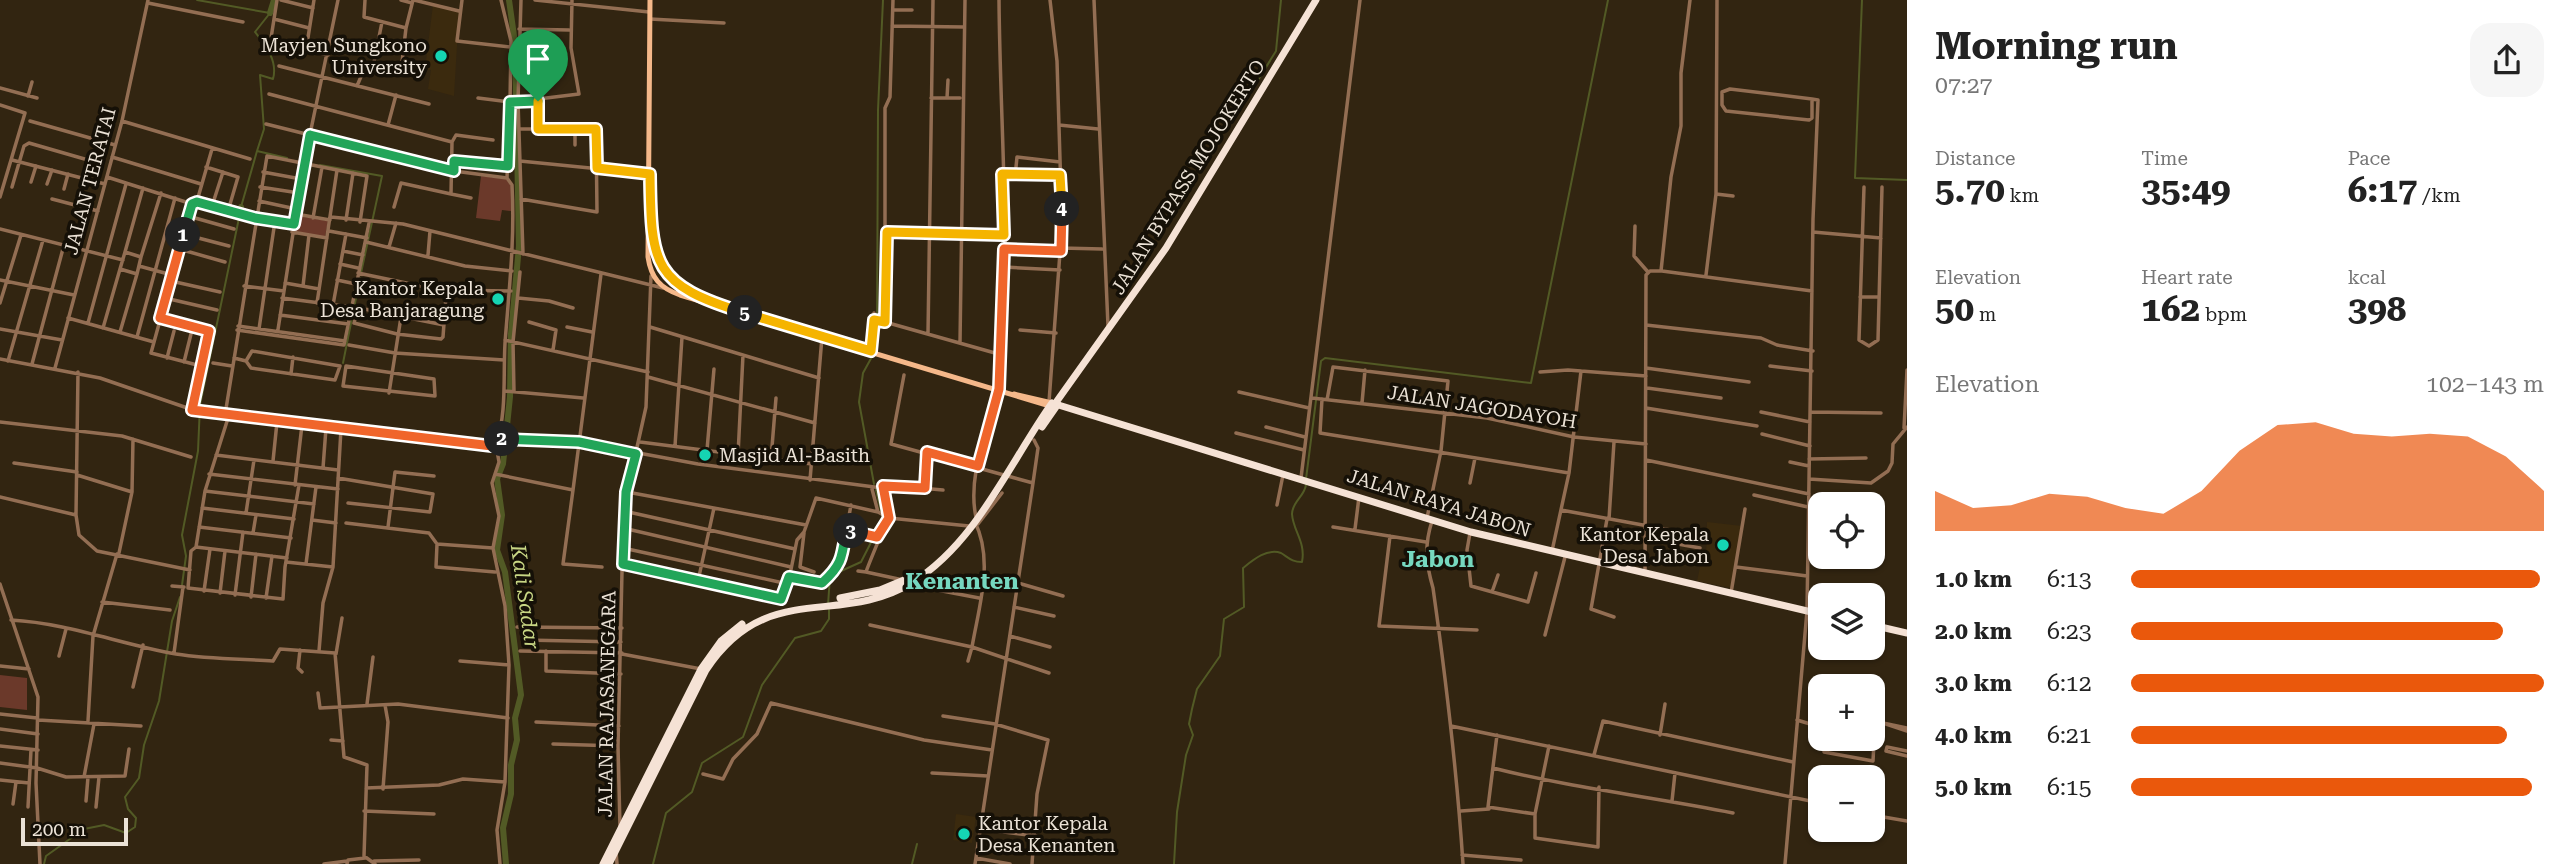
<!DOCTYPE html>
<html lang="en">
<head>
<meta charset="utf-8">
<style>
	body { margin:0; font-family:"Roboto Serif",serif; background:#f6f6f6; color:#222; height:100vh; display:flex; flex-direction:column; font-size:26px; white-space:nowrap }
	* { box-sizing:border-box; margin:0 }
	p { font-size:23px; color:#767676 }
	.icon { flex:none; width:38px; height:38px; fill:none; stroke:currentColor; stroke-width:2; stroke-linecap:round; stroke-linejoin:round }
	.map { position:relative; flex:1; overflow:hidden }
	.panel { display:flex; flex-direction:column; background:#fff; width:665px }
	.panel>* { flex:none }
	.tools { position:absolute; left:1808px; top:492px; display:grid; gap:14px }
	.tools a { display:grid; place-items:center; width:77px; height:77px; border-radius:14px; background:#fff; box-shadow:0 2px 5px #0004; font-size:35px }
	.scale { position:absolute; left:21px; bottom:18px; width:107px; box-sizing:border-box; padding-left:7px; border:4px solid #ebe2d6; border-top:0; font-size:19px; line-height:24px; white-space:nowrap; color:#ebe2d6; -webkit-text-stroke:5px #151007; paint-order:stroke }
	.pin { position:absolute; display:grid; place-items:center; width:60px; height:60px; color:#fff; margin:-72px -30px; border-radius:50% 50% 50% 0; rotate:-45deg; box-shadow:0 0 7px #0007 }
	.pin .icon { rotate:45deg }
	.km { position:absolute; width:35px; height:35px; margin:-18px; border-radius:50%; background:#222; color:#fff; font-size:19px; line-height:35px; text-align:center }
	.round { display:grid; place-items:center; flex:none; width:74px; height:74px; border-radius:21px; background:#f6f6f6 }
	.headline { display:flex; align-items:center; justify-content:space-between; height:119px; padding:0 28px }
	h1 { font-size:38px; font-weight:700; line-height:52px }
	.figures { display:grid; grid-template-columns:repeat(3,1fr); gap:10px; height:119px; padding:7px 28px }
	.figures div { display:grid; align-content:center }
	.figures b { font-size:35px; font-weight:700 }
	.figures small { font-size:19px; font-weight:400 }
	.figures p { font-size:19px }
	.chart { height:196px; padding:14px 28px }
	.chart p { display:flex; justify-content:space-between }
	.chart svg { width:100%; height:126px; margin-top:7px; fill:#ea580c; opacity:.7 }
	ul { padding:0 28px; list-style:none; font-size:23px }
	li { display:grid; grid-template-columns:112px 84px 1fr; align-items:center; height:52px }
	li i { height:18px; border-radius:9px; background:#ea580c }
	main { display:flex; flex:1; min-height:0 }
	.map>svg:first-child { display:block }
	.built { fill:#3b2a0e }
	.green { fill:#6b392a }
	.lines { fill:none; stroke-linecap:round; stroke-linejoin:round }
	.stream { stroke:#525a25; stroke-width:2 }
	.river { stroke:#525a25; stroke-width:6 }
	.minor { stroke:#936e53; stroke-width:3.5 }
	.major { stroke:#f5b88a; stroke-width:5 }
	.highway { stroke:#f5e2d5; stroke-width:7 }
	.split-1-casing { stroke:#fff; stroke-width:14 }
	.split-2-casing { stroke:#fff; stroke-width:14 }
	.split-3-casing { stroke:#fff; stroke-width:14 }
	.split-4-casing { stroke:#fff; stroke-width:14 }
	.split-5-casing { stroke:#fff; stroke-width:14 }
	.split-6-casing { stroke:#fff; stroke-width:14 }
	.split-1 { stroke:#22a559; stroke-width:9 }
	.split-2 { stroke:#f0652b; stroke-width:9 }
	.split-3 { stroke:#22a559; stroke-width:9 }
	.split-4 { stroke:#f0652b; stroke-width:9 }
	.split-5 { stroke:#f5b400; stroke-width:9 }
	.split-6 { stroke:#f5b400; stroke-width:9 }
	.poi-dot { fill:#15d5b3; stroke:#151007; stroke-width:2.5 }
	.labels { text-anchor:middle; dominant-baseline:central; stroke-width:7; stroke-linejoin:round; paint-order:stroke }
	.poi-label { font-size:19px; fill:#ebe2d6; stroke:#151007; text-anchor:end }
	.street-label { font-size:19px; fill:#ebe2d6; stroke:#151007 }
	.water-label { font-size:21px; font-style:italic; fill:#c8d684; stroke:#151007 }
	.quarter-label { font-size:23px; font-weight:bold; fill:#76d8c0; stroke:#151007 }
</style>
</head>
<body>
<main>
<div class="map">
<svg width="1907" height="864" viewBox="0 0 1907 864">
	<rect width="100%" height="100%" fill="#322511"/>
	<!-- built -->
	<path class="built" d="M433 5 459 12 454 96 428 89 431 70 425 69Z
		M1707 522 1742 526 1732 588 1697 581 1701 563 1706 562Z
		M956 814 976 817 972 843 953 840Z"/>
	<!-- green -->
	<path class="green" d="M481 176 506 179 511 186V211L502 210 500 221 476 218Z
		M298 216 328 221 325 237 295 232Z
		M0 675 27 678V710L0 707Z"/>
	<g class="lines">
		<!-- stream -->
		<path class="stream" d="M197 0 270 13 255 32C266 46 278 61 273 79L260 75 264 129 257 151 287 158
			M1862 0 1855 178 1907 180
			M1255 85 1276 51 1281 0
			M320 165 382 176 361 273
			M241 207 257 151
			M343 363 360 278
			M1306 479 1321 361 1325 358 1531 383 1608 0
			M874 484 859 402 863 373 874 353 877 333 878 110 883 0
			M182 585 186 556 182 535 198 451 200 405 239 218
			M828 605 830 576 861 562 883 519 876 490
			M44 864 46 856 84 829 104 825 126 833 135 827 136 818 128 809 125 797 139 778 144 745 159 701 172 621 180 597
			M653 864 666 813 692 792 702 763 743 737 762 685 795 638 821 631 829 619V610
			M912 864 917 844
			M1174 864 1177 812 1186 755 1193 735 1189 724 1192 709 1197 689 1220 656 1224 619 1244 607 1243 568C1253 560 1267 548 1281 553 1289 558 1292 562 1302 562 1306 542 1293 531 1292 514 1292 502 1304 497 1306 485"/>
		<!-- river -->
		<path class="river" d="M270 13 274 0
			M239 218 241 207
			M506 864 503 828 511 794V765L517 740 515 718 521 695 505 572 497 550 502 515 497 479 503 464 510 397 511 334 519 246 515 43 509 0"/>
		<!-- minor -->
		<path class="minor" d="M281 0 313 8
			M365 0 364 17 406 28
			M401 0 412 3
			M414 0 459 11
			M462 0 457 41 511 47
			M521 0 518 101 523 254
			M535 0 649 12
			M893 0 890 97 885 108V322L1002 355
			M1094 0 1108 326
			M148 3 243 22
			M893 10H912
			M274 19 309 28
			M650 19 724 23
			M892 26 964 27
			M519 29 569 30
			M537 30 538 129
			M271 41 328 55
			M306 50 314 0
			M269 51 277 0
			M279 66 429 104
			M373 67 382 22
			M357 86 365 67 401 71 406 28 413 0
			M0 88 37 98
			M269 94 452 142
			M28 96 32 82
			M478 98 510 102 511 41 501 0
			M931 98H960
			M947 98 948 80
			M538 99 579 94 571 48 572 0
			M0 105 25 113 0 197
			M30 121 115 145
			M122 121 250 159
			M266 124 454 171 507 178
			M388 125 396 95
			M1059 125 1098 129
			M575 128V145
			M520 129H596L597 212 521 199
			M452 142 456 135 493 140
			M112 157 201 184
			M12 160 105 184
			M454 161 507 166
			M520 161 650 174
			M206 167 238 177 228 211
			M1016 167 1017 157 1060 162
			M263 172 301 179
			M1003 174 1061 175
			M107 177 192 204 197 202 255 218 293 224
			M31 182 36 166
			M47 184 52 170
			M12 187 24 146 29 143 88 160 80 192
			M260 187 299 193
			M1864 187 1859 340 1869 346 1878 340 1882 187
			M64 189 68 174
			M451 194 471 198
			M1716 194 1733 196
			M52 199 98 211
			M197 201 212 149
			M259 201 296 209
			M192 204 151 353 201 366
			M212 206 223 172
			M394 207 401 183 451 194 452 142
			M296 214 330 220
			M188 216 234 229
			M331 217 403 224 663 288
			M313 218 322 167
			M346 220 353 173
			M1635 226 1634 256 1648 272
			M0 229 123 260
			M329 231 367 238
			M292 232 327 238
			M887 232 1004 235
			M1813 232 1881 238
			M183 234 229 246
			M366 242 465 266 512 271
			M389 247 396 223
			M1061 248 1102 249
			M179 249 225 262
			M1004 249 1061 251
			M343 251 363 255
			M125 252 141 257 137 274 120 269Z
			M125 252 143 188
			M428 255 430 231
			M141 257 161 193
			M340 264 358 268
			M139 266 172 275
			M1004 267 1060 270
			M1662 271 1812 291
			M358 273 440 290 511 291
			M1706 275 1716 194 1717 0
			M0 280 74 295
			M337 280 356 284
			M171 281 220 292
			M285 283 319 289
			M244 286 284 291
			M303 286 309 235
			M1860 297H1879
			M165 298 217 310
			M282 298 351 307
			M518 298 549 301 573 308
			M0 303 21 235
			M317 303 337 170
			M333 305 346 234
			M280 315 348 324
			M68 318 154 342
			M160 318 209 331 192 409
			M529 322 556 330 553 350
			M88 323 126 184
			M444 325 359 308 354 323 397 334 441 339 443 337 446 296
			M1646 325 1761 338 1777 345 1813 351
			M238 326 345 341
			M567 327 592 332
			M650 327 819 378
			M103 328 120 269
			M0 329 62 340
			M259 329 275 221
			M237 330 344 345 369 223
			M1020 330 1056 333
			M120 332 137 274
			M928 334 933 0
			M277 336 304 163 338 0
			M137 337 175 198
			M505 340 648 372
			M960 343 965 0
			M349 345 395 353 504 360
			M871 351 874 313
			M167 358 174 331
			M234 358 246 361 251 368 335 380 340 366 252 351 246 361
			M0 359 100 378 202 413 496 445C507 412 503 378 505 343 509 290 515 239 512 185L507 178 510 102 539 101
			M8 361 43 240
			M184 362 191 334
			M213 363 232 366
			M32 364 64 245
			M346 366 434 379 435 396 343 386Z
			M1770 366 1812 371
			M55 368 122 121 148 0
			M1646 368 1749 382
			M78 372 76 515 79 535 97 551 190 570
			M1540 372 1568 370 1646 376
			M291 374 293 357
			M904 375 891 444 1033 483
			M648 377 815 423
			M1647 388 1721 398
			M505 391 583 398
			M514 392 513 342 520 272
			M1239 392 1309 408
			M389 393 401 317
			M1312 398 1487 418 1574 437 1646 444
			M1322 399 1320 433 1569 473
			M1327 400 1333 367 1448 381 1441 451 1427 518
			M1049 402 1062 225 1057 61 1050 0
			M1362 403 1365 370
			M1646 408 1757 426
			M1761 412 1810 422
			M1810 412 1881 413
			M225 415 267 156 367 176 360 222
			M229 415 205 491 196 547 191 551 188 588 283 599 285 567 299 485
			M0 422 122 436 191 457
			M1266 427 1305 437
			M1904 428 1907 370
			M1236 433 1304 450
			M1762 434 1810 446
			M498 439 579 442 698 464 882 488C884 496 889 501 890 509 890 515 870 560 866 572L903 580
			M640 442 812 464
			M496 445 499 462 492 483 499 516 493 548 505 606 509 665 505 782 497 830 500 864
			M675 446 682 337
			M707 450 714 369
			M216 455 338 470
			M738 455 743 355
			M771 459 776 398
			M1809 459 1866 458
			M1646 460 1809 494
			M273 461 277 422
			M1790 462 1809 466
			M14 463 77 472
			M323 468 326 428
			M209 474 338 489
			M495 474 573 490 601 274
			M77 475 132 492
			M338 478 433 494 430 512 348 503
			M1301 478 1360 0
			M1809 479 1871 483 1888 471 1892 463 1893 444 1907 427
			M810 480 822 337
			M1470 483 1475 458
			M295 485 302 425
			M882 488 885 485 943 490
			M925 488 927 452
			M872 489 878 512
			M573 490 563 564 602 567
			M205 491 314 504
			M627 492 806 525
			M1754 495 1808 507
			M0 497 76 515
			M1277 505 1283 475
			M202 508 294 519
			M1561 510 1670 530
			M624 511 795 549
			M246 513 254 460
			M976 517C965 468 998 409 1002 357 1010 238 1000 119 999 0
			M1607 519 1591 609 1614 617
			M1609 519 1614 442
			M312 520 336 523
			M1432 521C1424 546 1426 564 1433 588 1446 680 1457 772 1463 864
			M975 522C994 561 979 606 972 647L1049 673
			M346 523 429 533 437 544 493 548
			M978 524 1002 493
			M199 527 291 538
			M388 527 395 472 434 476
			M1333 527 1426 542
			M623 528 791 567
			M1355 529 1359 497
			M846 531H858L877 537
			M253 533 256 515
			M804 533 800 567 814 572
			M1470 533 1467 550 1471 586 1528 602 1536 573
			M1390 536 1379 626 1477 630
			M1645 538 1700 548
			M437 544 436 567 495 572
			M196 547 287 558
			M623 548 788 584
			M1552 551 1569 473 1581 371
			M119 553 132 492 133 439
			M286 562 333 567
			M306 564 316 487
			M623 564 781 599 786 594 797 540 804 532 816 498 878 512 889 518 969 526
			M1736 567 1807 576
			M858 571 866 572
			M1645 573 1646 275 1650 271H1661L1671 177 1681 126V73L1690 0
			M789 577 822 583 840 565 851 505
			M698 581 714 508
			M1018 583 1063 596
			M0 584 38 697 36 783 40 864
			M911 585 979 598
			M172 586 184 587
			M204 591 210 549
			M1492 592 1498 575
			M220 593 225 551
			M1731 593 1745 509
			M235 595 243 532
			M251 597 256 554
			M266 598 272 556
			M102 602 170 610
			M1014 607 1054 616
			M11 620C67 623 120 644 176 654 207 659 241 659 273 661L280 649 335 653 344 757 367 765 364 856 375 864
			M870 625 972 647 968 661
			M517 627 622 628
			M1545 635 1565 557
			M1010 636 1050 647
			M524 640 621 642
			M300 650 298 668 302 672
			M319 651 323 603 333 567 341 429
			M520 651 622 653
			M546 651V671L621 674
			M174 653 183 587
			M336 654 342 618
			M622 654 701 669
			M59 656 66 629
			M460 661 509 665
			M0 666 29 669
			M133 687 143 645
			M318 693 320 708 398 704 508 718
			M367 704 373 657
			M0 714 37 718
			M943 716 995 724 1048 740 1037 794 1032 864
			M38 720 141 726
			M1797 720 1820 727
			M88 721 93 636 117 554
			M536 722 619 726
			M1451 726 1820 803
			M1907 728 1883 723 1907 731
			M0 729 38 734
			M1497 735 1488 807 1535 814
			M1660 735 1665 704
			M1825 738 1824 752 1873 761 1875 722
			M1857 738 1875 743
			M331 740 343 741
			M553 744 618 746
			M0 746 38 750
			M1549 746 1535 814V838L1598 847 1599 787
			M1887 747 1886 751 1907 756
			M1887 747 1907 751
			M1594 755 1603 721 1793 762
			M0 763 37 768 66 777 125 776 129 749
			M1493 768C1572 788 1653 797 1733 813
			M932 773 988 776
			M703 774 723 779 733 759 757 734 771 703 924 740 992 750
			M84 777 94 724
			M0 780 29 783
			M366 788 439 785 463 779 505 782
			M383 789 388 722 385 705
			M86 801 88 777
			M1672 801 1675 773
			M13 804 16 782
			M28 807 31 750
			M96 807 99 777
			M364 811 434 814
			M1461 811 1489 809
			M1872 815 1907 821
			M620 827 618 746 623 528 627 492 646 407 651 276
			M979 829 1036 836
			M616 852 617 864
			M1462 855 1521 860
			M976 858 1010 864
			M374 861 419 860
			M324 864 347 861
			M347 864 348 860 365 858
			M975 864 1033 483 1038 448 1034 440
			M1785 864 1807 611 1813 219 1818 100 1812 99 1730 89 1722 92V105L1726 111 1809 120 1812 118V99"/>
		<!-- major -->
		<path class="major" d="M650 0 648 257C651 278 660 288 680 295L1050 406
			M652 231C658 266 668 279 697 297
			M1014 394 1052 403"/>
		<!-- highway -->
		<path class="highway" d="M1057 401 1166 248 1316 0
			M1052 403 1471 532 1820 614
			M1042 427 1058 404
			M840 598 880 590 916 575
			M1872 625 1907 633
			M603 864 701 669 721 641 742 624
			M609 864 706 670C767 578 839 628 913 582 977 542 1010 462 1052 403"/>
	</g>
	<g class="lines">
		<!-- split-1 casing -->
		<g class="split-1-casing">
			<path id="split-1" d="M183 235 192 204 197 202 255 218 294 224 310 135 454 171V161L508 166 510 102 538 101"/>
		</g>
		<!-- split-2 casing -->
		<g class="split-2-casing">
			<path id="split-2" d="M183 235 160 318 209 331 192 410 492 446 502 439"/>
		</g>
		<!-- split-3 casing -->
		<g class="split-3-casing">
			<path id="split-3" d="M502 439 579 442 636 454 626 492 623 564 781 599 789 577 822 583C842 565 842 557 846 531H851"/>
		</g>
		<!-- split-4 casing -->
		<g class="split-4-casing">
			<path id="split-4" d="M851 531 877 537 889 518 883 486 925 488 927 452 978 466 999 389 1004 249 1061 251 1062 209"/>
		</g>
		<!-- split-5 casing -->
		<g class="split-5-casing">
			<path id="split-5" d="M745 313 871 351 874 320 885 322 887 232 1004 235 1002 174 1060 175 1062 209"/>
		</g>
		<!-- split-6 casing -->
		<g class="split-6-casing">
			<path id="split-6" d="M538 101V129H596L597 168 650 174C651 266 653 285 745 313"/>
		</g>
		<!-- split-1 -->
		<use href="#split-1" class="split-1"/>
		<!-- split-2 -->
		<use href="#split-2" class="split-2"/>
		<!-- split-3 -->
		<use href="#split-3" class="split-3"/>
		<!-- split-4 -->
		<use href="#split-4" class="split-4"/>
		<!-- split-5 -->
		<use href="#split-5" class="split-5"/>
		<!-- split-6 -->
		<use href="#split-6" class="split-6"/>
	</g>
	<!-- markers -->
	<g class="poi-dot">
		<circle cx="441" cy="56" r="7"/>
		<circle cx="498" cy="299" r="7"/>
		<circle cx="705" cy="455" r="7"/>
		<circle cx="1723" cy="545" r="7"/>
		<circle cx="964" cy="834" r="7"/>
	</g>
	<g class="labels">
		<!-- poi labels -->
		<g class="poi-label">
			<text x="427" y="45">Mayjen Sungkono<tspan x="427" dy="22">University</tspan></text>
			<text x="484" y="288">Kantor Kepala<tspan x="484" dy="22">Desa Banjaragung</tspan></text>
			<text x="719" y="455" text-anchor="start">Masjid Al-Basith</text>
			<text x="1709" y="534">Kantor Kepala<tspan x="1709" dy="22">Desa Jabon</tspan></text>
			<text x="978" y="823" text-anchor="start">Kantor Kepala<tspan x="978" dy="22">Desa Kenanten</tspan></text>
		</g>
		<!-- street labels -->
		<g class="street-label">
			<text transform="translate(1188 177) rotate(-58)">JALAN BYPASS MOJOKERTO</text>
			<text transform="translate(90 181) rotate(-75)">JALAN TERATAI</text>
			<text transform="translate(1482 407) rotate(9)">JALAN JAGODAYOH</text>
			<text transform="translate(1439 503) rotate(17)">JALAN RAYA JABON</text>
			<text transform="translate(607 704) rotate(-89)">JALAN RAJASANEGARA</text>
		</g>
		<!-- water labels -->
		<g class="water-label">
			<text transform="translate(525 597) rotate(82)">Kali Sadar</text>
		</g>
		<!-- quarter labels -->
		<g class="quarter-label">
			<text x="1438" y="559">Jabon</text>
			<text x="962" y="581">Kenanten</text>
		</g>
	</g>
</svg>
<div class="tools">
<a><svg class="icon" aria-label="locate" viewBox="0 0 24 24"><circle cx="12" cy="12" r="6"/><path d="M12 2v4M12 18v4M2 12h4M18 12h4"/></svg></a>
<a><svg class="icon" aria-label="layers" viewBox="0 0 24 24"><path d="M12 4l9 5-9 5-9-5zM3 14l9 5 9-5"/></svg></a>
<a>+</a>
<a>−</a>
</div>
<div class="scale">200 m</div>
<div class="pin" style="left:538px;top:101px;background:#1e9e55"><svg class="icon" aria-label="arrive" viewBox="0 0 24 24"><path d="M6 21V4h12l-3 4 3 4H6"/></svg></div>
<b class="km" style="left:183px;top:235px">1</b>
<b class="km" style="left:502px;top:439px">2</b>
<b class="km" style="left:851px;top:531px">3</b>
<b class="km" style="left:1062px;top:209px">4</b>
<b class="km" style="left:745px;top:313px">5</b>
</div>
<section class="panel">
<div class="headline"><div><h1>Morning run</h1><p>07:27</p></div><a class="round"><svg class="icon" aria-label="share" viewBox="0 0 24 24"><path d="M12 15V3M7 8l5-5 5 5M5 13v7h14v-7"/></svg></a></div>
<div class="figures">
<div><p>Distance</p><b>5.70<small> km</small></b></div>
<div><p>Time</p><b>35:49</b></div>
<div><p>Pace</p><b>6:17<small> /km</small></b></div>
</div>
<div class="figures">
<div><p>Elevation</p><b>50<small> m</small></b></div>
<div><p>Heart rate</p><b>162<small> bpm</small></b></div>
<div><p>kcal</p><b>398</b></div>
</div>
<div class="chart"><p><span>Elevation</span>102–143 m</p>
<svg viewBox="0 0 160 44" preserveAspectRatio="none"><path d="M0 44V30L10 36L20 35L30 31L40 32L50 36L60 38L70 30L80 16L90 7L100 6L110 10L120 11L130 10L140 11L150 18L160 30V44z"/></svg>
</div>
<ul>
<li><b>1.0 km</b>6:13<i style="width:99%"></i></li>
<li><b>2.0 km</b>6:23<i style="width:90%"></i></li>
<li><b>3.0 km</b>6:12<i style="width:100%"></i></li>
<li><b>4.0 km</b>6:21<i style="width:91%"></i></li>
<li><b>5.0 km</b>6:15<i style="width:97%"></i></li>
</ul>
</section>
</main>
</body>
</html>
